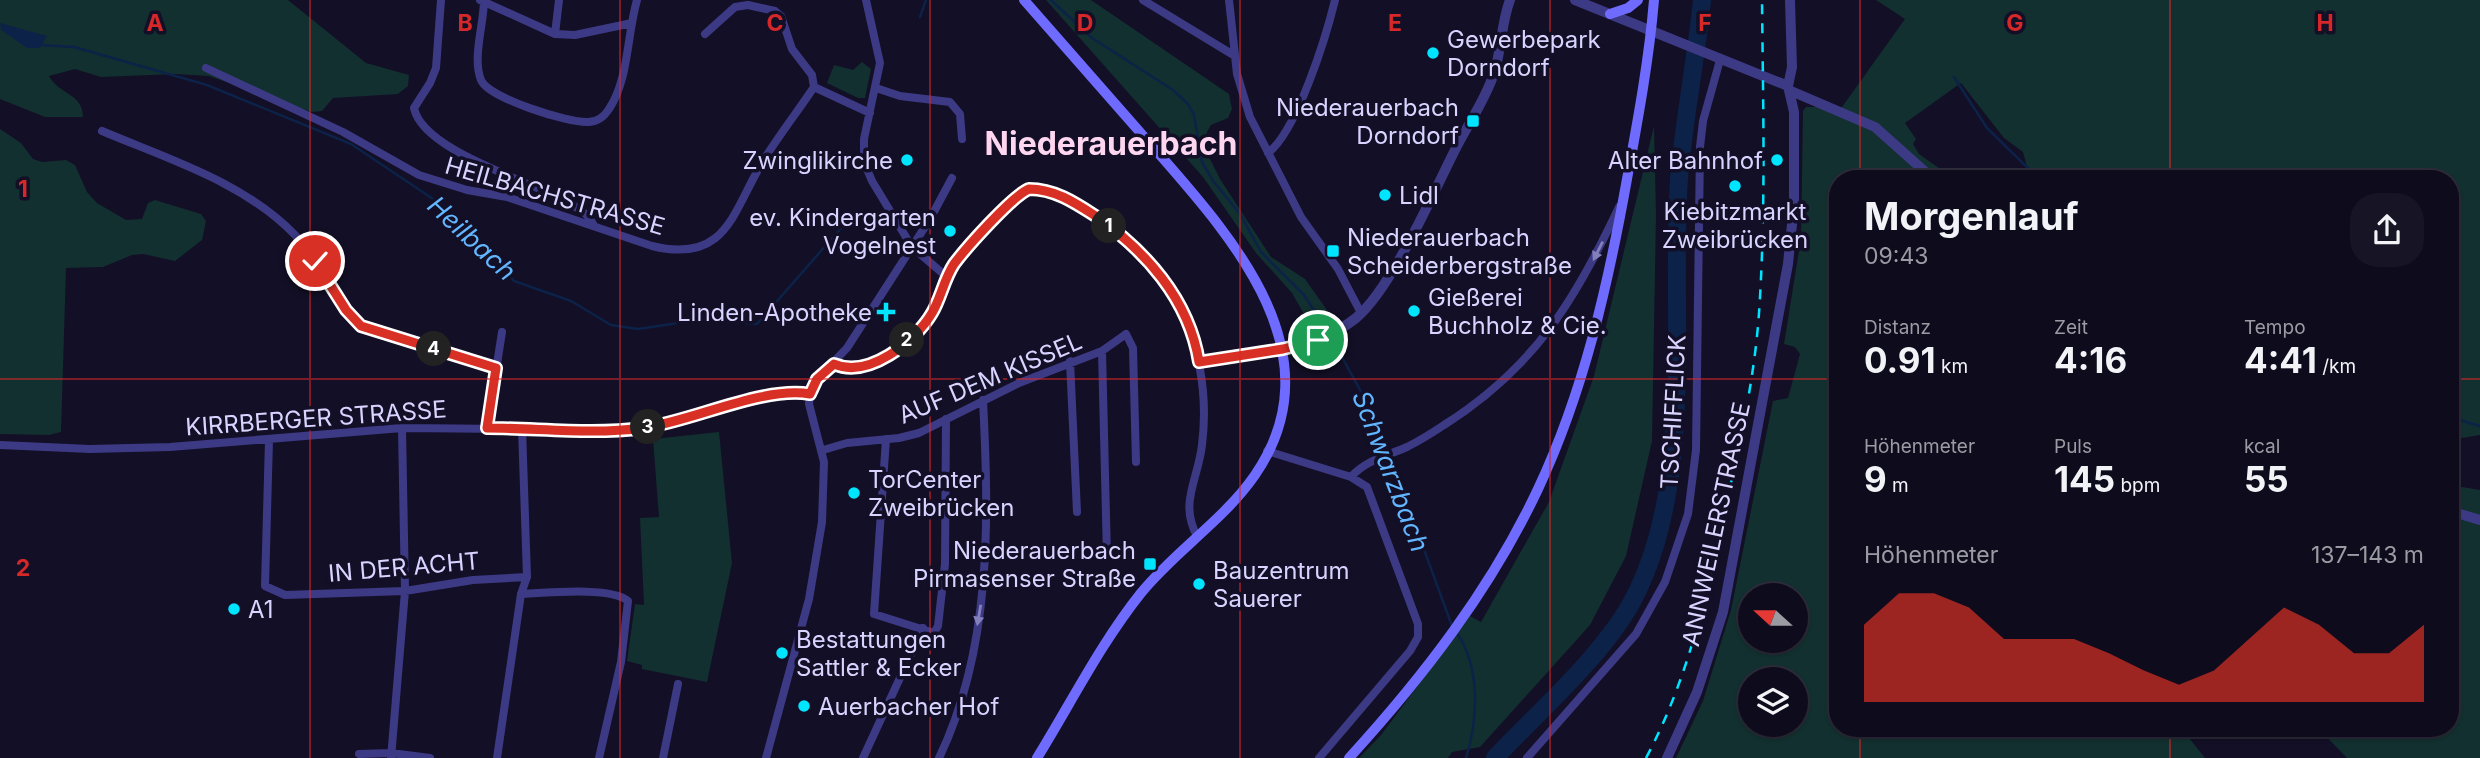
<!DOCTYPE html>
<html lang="de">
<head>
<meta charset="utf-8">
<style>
	body { margin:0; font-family:Inter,sans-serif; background:#171425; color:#f1f3f6; height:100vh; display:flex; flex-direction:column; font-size:26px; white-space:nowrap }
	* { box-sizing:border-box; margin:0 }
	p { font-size:23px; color:#9b9ba3 }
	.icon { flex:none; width:38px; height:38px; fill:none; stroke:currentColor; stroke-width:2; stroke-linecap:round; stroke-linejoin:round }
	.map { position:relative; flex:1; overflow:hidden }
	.sheet { position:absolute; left:1829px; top:170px; width:630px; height:567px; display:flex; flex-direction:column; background:#0e0b1c; border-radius:28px; box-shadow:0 2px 5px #0004,0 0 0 2px #2e2b3b }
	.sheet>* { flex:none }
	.needle { width:46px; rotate:291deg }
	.tools { position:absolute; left:1738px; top:583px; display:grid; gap:14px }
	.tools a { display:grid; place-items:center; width:70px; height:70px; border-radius:50%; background:#0e0b1c; box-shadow:0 2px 5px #0004,0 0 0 2px #2e2b3b; font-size:35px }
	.pin { position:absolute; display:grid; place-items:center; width:60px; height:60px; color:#fff; margin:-30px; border:4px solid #fff; border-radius:50%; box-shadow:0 2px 7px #0007 }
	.km { position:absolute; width:35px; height:35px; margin:-18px; border-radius:50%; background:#222; color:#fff; font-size:19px; line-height:35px; text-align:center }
	.round { display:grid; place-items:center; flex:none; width:74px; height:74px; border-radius:28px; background:#171425 }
	.headline { display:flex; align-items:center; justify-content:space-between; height:119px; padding:0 35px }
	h1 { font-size:38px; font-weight:700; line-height:52px }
	.figures { display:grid; grid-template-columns:repeat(3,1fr); gap:10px; height:119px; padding:7px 35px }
	.figures div { display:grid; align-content:center }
	.figures b { font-size:35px; font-weight:700 }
	.figures small { font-size:19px; font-weight:400 }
	.figures p { font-size:19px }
	.chart { height:196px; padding:14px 35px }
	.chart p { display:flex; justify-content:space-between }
	.chart svg { width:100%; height:126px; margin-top:7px; fill:#d93025; opacity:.7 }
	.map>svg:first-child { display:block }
	.green { fill:#12302f; fill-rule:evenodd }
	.water { fill:#0c2248 }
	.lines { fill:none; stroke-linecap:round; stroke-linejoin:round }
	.stream { stroke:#0c2248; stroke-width:2.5 }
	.river { stroke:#0c2248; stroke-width:18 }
	.minor { stroke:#3d3a85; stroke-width:8 }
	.tertiary { stroke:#3d3a85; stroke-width:10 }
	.secondary { stroke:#6f6bff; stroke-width:10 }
	.rail { stroke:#00e5ff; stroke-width:2.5; stroke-dasharray:10 9; stroke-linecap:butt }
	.oneway { fill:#837fbc }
	.route-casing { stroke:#fff; stroke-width:14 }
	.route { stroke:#d93025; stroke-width:9 }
	.grid { fill:none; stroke:#d62828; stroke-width:2; stroke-opacity:0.55 }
	.poi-dot { fill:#00e5ff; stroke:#130f26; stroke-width:2.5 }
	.labels { text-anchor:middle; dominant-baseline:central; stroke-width:7; stroke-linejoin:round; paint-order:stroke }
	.poi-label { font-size:24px; fill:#d9d4ff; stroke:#130f26; text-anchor:start }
	.street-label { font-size:24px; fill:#d9d4ff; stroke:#130f26 }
	.water-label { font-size:26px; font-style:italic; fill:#62b6ff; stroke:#130f26 }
	.district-label { font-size:32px; font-weight:bold; fill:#ffd6f0; stroke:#130f26 }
	.grid-label { font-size:23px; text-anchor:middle; font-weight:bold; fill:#d62828; stroke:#130f26; stroke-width:7; stroke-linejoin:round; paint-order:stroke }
</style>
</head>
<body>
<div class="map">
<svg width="2480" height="758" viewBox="0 0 2480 758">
	<rect width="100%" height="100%" fill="#130f26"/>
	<!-- green -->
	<path class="green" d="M0 0H288L366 63 409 75 408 86 398 94 333 98 322 111 311 112 209 76 176 74 101 77 75 69 49 76C59 95 83 93 83 117H45L0 99Z
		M1046 0H1091L1229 94 1232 109 1228 118 1211 125 1207 132 1209 157 1220 179 1271 257 1305 279 1334 320 1313 330 1292 293 1256 253 1203 177Z
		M1876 0H2480V435L2450 440V178H2030L2023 152 2004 138 1961 83 1905 123 1916 139 1913 144 1919 154 1953 178H1838V728H2097L2107 736 2114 728H2181L2205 758H1676L1703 701 1731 610 1773 401 1788 398 1800 354 1795 347 1784 344 1801 238 1803 111 1806 107H1842L1905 19ZM1750 595H1796V640H1750ZM1750 679H1796V724H1750Z
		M862 62 871 69 865 98H858L827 83 834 65 853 70Z
		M1654 126 1656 215 1652 441 1626 556 1590 625 1480 747 1452 752 1448 758H1359L1381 735 1470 616 1481 622 1549 502 1594 376Z
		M0 129 21 143 33 159 42 162 66 160 75 165 87 192 97 203 126 220 142 219 148 203 155 200 201 214 206 221 202 240 175 261 143 254 132 255 103 267 66 268 61 432 49 435 0 434Z
		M719 432 732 563 707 682 642 669V665L627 661 635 604 644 605 640 518 659 517 653 439Z
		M2450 485 2480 490V758H2347L2318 728H2450Z"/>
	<!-- water -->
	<path class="water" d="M0 23 47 36 40 48H27L1 30Z"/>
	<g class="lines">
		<!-- stream -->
		<path class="stream" d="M1051 0 1092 38 1173 90 1188 104 1194 115 1202 162 1213 181 1240 214 1261 252 1304 295 1327 331
			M920 17 926 0
			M41 45 74 47 207 85 351 144 451 211 514 281 571 301 611 325 638 329 698 320 757 324 842 227
			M1954 77 1987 128 2038 178
			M1331 337 1377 421 1452 626
			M2450 417 2480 426
			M1456 632C1481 667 1478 719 1466 758"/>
		<!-- river -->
		<path class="river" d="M1495 758C1538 712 1605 654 1634 598 1696 478 1670 311 1679 179 1684 119 1696 60 1702 0"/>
		<!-- minor -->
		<path class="minor" d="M441 0 436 68 430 83 414 108C422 149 523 179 559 198 572 205 587 211 593 224
			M480 0 555 34 575 35 632 23
			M484 0C484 24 472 58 481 80 488 98 568 123 588 122 597 122 604 117 609 109 629 79 627 34 637 0
			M866 0 880 63 864 139V162L872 181 912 247 947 277
			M1143 0 1235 56
			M1229 0 1237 74 1250 117 1301 217 1338 269 1361 313
			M555 34 559 0
			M705 34 735 7 748 5 775 11 781 16 792 49 812 75 814 87
			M206 68 343 132 419 175 467 190 507 197 652 246C729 265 733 208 765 158 780 134 798 111 814 87
			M814 87 870 113
			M876 88 900 96 950 102 960 114 962 139
			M102 131C168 159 244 182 295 235 321 261 332 303 361 326L496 368
			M1268 153C1297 131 1326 37 1335 0
			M1102 351 1107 557
			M1070 361 1077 512
			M1199 362 1283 349
			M834 364C868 379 913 343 931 315 941 298 944 278 956 262 968 246 985 231 999 215 1007 206 1017 191 1031 189 1042 187 1056 194 1066 198 1163 242 1215 341 1202 445 1198 480 1179 503 1197 536
			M487 428 502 332
			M886 439 874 614 934 633 938 626 945 564 946 419
			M269 440 265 586 285 595 405 591 473 580 527 577
			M0 445 90 449 170 447 402 428 619 430 685 420 781 392 810 394
			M823 450 847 443 899 438 919 433 1019 383 1102 351 1126 334 1133 348 1136 462
			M1267 451 1351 477 1367 487 1418 624V637L1410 651 1319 758
			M1351 477C1366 460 1387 456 1407 447 1419 441 1432 433 1444 425 1534 368 1575 301 1619 207
			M521 594C544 593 612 586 628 601L621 662 599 758
			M359 754 391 753 430 758
			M391 758 405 591 402 428
			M497 758 521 594 527 577 522 428
			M663 758 678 684
			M766 758 809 599 822 522 824 462 809 404 810 394 817 379 847 348 930 219 952 178
			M863 758 923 628
			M939 758C992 648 989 519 983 400
			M1527 758 1636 634 1665 582 1688 514 1696 450 1700 147 1703 121 1720 60"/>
		<!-- tertiary -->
		<path class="tertiary" d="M1575 0 1788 86
			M1791 91 1875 127 1932 178
			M1283 349C1309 343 1335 335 1356 318 1392 288 1433 193 1456 148 1468 124 1486 99 1494 73 1502 49 1501 23 1510 0
			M2450 511 2480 520
			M1667 758 1697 692 1723 612 1788 264 1794 204V112L1788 86 1792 67 1790 0"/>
		<!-- secondary -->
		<path class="secondary" d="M1024 0C1067 49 1110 98 1153 147 1230 235 1339 353 1255 475 1224 520 1175 551 1141 593 1101 643 1071 703 1037 758
			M1610 14 1628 8 1638 0
			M1349 758C1423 677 1491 589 1538 489 1584 391 1608 285 1627 179 1638 119 1649 60 1654 0"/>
		<!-- rail -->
		<path class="rail" d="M1646 758C1684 687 1703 611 1720 532 1736 460 1754 386 1759 313 1766 209 1763 104 1762 0"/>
	</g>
	<!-- one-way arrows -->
	<defs><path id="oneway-solid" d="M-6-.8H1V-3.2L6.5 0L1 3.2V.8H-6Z" transform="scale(1.75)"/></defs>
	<g class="oneway">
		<use href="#oneway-solid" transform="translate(1598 251) rotate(117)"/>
		<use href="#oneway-solid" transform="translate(979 615) rotate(100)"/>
	</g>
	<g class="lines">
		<!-- route casing -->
		<g class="route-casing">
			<path id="route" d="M315 261 346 310 361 326 496 368 487 428C538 428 592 435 643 428 693 421 763 386 810 394L817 379 834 364C868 379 915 342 932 313 941 298 944 279 954 264 966 248 1012 196 1029 189 1054 189 1074 202 1094 215 1145 250 1189 299 1199 362L1283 349 1318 340"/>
		</g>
		<!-- route -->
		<use href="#route" class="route"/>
	</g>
	<!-- grid -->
	<path class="grid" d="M310 0V758M620 0V758M930 0V758M1240 0V758M1550 0V758M1860 0V178M2170 0V178M0 379H1838M2450 379H2480M1860 728V758M2170 728V758"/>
	<!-- markers -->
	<g class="poi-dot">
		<circle cx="1433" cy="53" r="7"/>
		<rect x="1466" y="114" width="14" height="14" rx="3.5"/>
		<circle cx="907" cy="160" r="7"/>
		<circle cx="1777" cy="160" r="7"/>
		<circle cx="1735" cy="186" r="7"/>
		<circle cx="1385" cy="195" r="7"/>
		<circle cx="950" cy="231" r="7"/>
		<rect x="1326" y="244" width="14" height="14" rx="3.5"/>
		<circle cx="1414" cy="311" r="7"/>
		<path d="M882.5 301.5h7v7h7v7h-7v7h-7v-7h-7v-7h7z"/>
		<circle cx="854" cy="493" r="7"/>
		<rect x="1143" y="557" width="14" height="14" rx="3.5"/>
		<circle cx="1199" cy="584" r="7"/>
		<circle cx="234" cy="609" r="7"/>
		<circle cx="782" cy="653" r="7"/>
		<circle cx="804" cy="706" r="7"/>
	</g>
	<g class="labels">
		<!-- poi labels -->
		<g class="poi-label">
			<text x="1447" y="39">Gewerbepark<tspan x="1447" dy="28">Dorndorf</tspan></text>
			<text x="1459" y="107" text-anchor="end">Niederauerbach<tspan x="1459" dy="28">Dorndorf</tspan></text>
			<text x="893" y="160" text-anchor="end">Zwinglikirche</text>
			<text x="1763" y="160" text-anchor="end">Alter Bahnhof</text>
			<text x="1399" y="195">Lidl</text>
			<text x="1735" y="211" text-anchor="middle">Kiebitzmarkt<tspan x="1735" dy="28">Zweibrücken</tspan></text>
			<text x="936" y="217" text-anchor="end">ev. Kindergarten<tspan x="936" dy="28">Vogelnest</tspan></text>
			<text x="1347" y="237">Niederauerbach<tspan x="1347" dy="28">Scheiderbergstraße</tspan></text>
			<text x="1428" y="297">Gießerei<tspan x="1428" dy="28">Buchholz &amp; Cie.</tspan></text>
			<text x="872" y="312" text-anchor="end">Linden-Apotheke</text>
			<text x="868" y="479">TorCenter<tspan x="868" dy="28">Zweibrücken</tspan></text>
			<text x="1136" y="550" text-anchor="end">Niederauerbach<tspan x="1136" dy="28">Pirmasenser Straße</tspan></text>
			<text x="1213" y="570">Bauzentrum<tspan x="1213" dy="28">Sauerer</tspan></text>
			<text x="248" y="609">A1</text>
			<text x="796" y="639">Bestattungen<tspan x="796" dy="28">Sattler &amp; Ecker</tspan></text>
			<text x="818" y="706">Auerbacher Hof</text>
		</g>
		<!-- street labels -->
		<g class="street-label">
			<text transform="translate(555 196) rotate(16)">HEILBACHSTRASSE</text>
			<text transform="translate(990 378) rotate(-23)">AUF DEM KISSEL</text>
			<text transform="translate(1673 412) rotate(-87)">TSCHIFFLICK</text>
			<text transform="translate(316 418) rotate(-4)">KIRRBERGER STRASSE</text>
			<text transform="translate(1716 524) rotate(-78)">ANNWEILERSTRASSE</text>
			<text transform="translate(404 567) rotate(-5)">IN DER ACHT</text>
		</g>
		<!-- water labels -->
		<g class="water-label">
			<text transform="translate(472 238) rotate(43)">Heilbach</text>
			<text transform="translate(1391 471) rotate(69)">Schwarzbach</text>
		</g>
		<!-- district labels -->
		<g class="district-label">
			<text x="1111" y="143">Niederauerbach</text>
		</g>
	</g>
	<g class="grid-label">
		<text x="155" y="31">A</text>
		<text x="465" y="31">B</text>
		<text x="775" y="31">C</text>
		<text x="1085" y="31">D</text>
		<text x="1395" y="31">E</text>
		<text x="1705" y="31">F</text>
		<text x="2015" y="31">G</text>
		<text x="2325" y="31">H</text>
		<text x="23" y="197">1</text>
		<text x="23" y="576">2</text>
	</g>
</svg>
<div class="tools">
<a><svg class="needle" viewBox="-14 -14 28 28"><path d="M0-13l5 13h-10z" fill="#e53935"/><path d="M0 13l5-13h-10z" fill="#9b9ba3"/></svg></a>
<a><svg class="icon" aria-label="layers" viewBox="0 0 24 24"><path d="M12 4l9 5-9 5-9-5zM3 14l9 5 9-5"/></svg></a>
</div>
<div class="pin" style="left:1318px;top:340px;background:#1e9e55"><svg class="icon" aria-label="arrive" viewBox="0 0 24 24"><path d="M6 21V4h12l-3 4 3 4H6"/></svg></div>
<div class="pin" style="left:315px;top:261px;background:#d93025"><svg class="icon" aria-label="check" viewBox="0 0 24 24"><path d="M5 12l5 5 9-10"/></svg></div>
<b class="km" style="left:1109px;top:226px">1</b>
<b class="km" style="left:907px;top:340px">2</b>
<b class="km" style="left:648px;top:427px">3</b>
<b class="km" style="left:434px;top:349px">4</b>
<section class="sheet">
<div class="headline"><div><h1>Morgenlauf</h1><p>09:43</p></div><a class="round"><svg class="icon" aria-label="share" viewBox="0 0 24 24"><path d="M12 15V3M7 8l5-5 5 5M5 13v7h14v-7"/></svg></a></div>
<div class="figures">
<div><p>Distanz</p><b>0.91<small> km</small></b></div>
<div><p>Zeit</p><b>4:16</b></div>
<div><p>Tempo</p><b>4:41<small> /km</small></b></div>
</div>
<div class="figures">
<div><p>Höhenmeter</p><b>9<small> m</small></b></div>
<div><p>Puls</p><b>145<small> bpm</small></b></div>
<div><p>kcal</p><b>55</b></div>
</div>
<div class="chart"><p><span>Höhenmeter</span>137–143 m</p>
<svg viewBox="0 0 160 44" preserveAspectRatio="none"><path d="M0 44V17L10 6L20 6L30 11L40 22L50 22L60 22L70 27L80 33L90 38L100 33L110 22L120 11L130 17L140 27L150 27L160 17V44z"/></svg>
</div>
</section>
</div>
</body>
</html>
